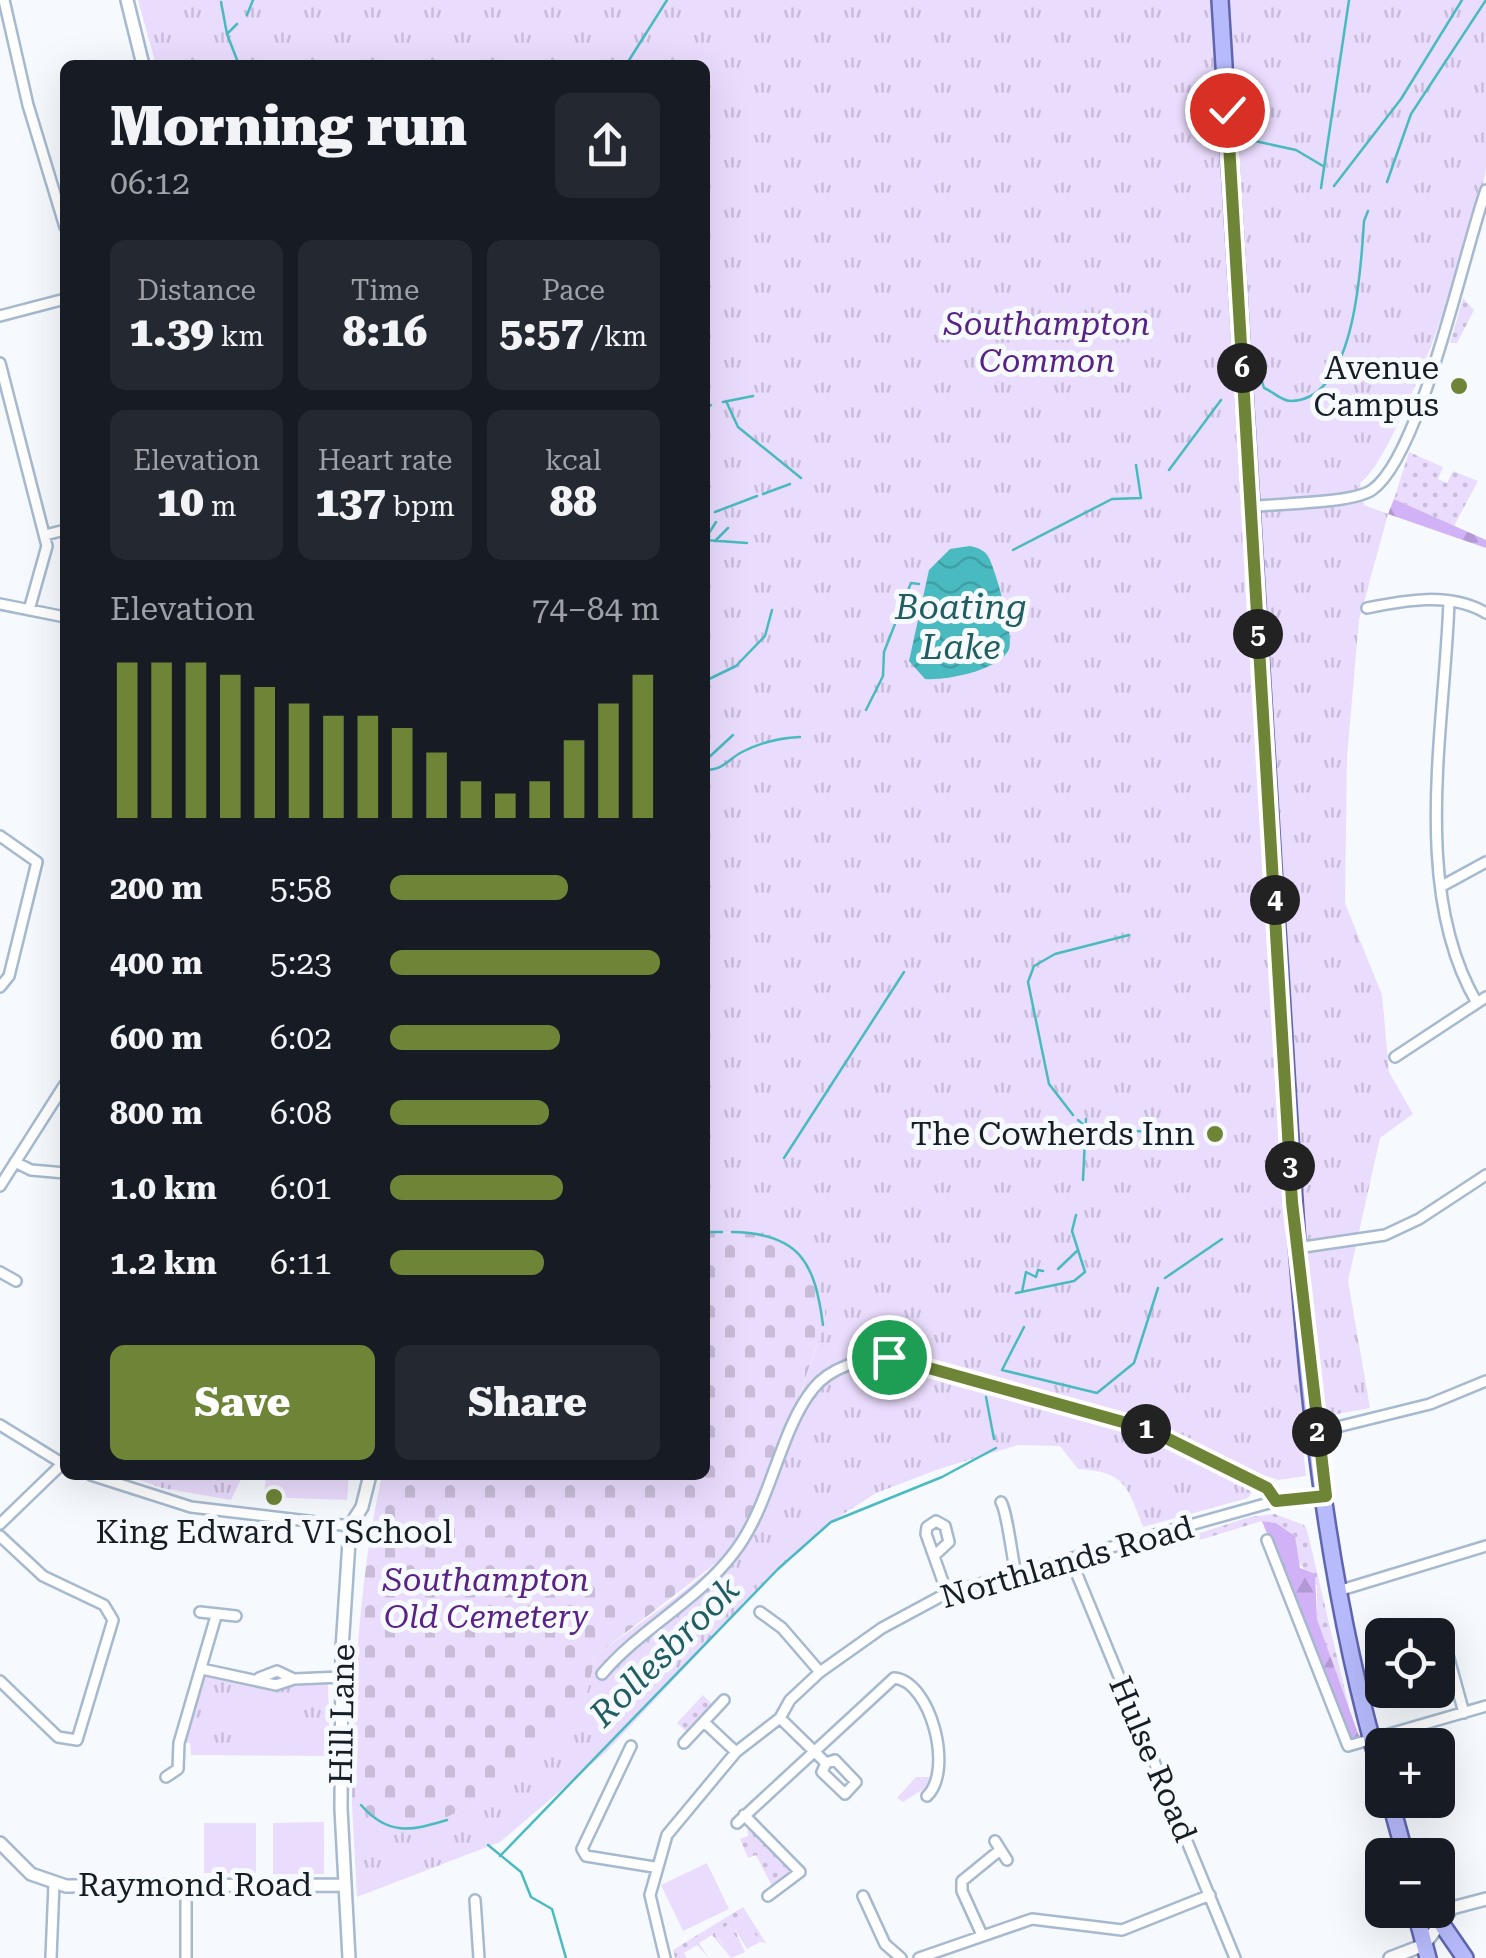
<!DOCTYPE html>
<html lang="en">
<head>
<meta charset="utf-8">
<style>
	body { margin:0; font-family:"Roboto Serif",serif; background:#242831; color:#f1f3f6; height:100vh; display:flex; flex-direction:column; font-size:38px; white-space:nowrap }
	* { box-sizing:border-box; margin:0 }
	p { font-size:32px; color:#9ea1a6 }
	.icon { flex:none; width:55px; height:55px; fill:none; stroke:currentColor; stroke-width:2; stroke-linecap:round; stroke-linejoin:round }
	.map { position:relative; flex:1; overflow:hidden }
	.details { position:absolute; left:60px; top:60px; width:650px; height:1420px; display:flex; flex-direction:column; background:#171b24; border-radius:15px; box-shadow:0 10px 40px #0002 }
	.details>* { flex:none }
	.tools { position:absolute; left:1365px; top:1618px; display:grid; gap:20px }
	.tools a { display:grid; place-items:center; width:90px; height:90px; border-radius:15px; background:#171b24; box-shadow:0 10px 40px #0002; font-size:50px }
	.pin { position:absolute; display:grid; place-items:center; width:85px; height:85px; color:#fff; margin:-42px; border:5px solid #fff; border-radius:50%; box-shadow:0 2px 10px #0007 }
	.km { position:absolute; width:50px; height:50px; margin:-25px; border-radius:50%; background:#222; color:#fff; font-size:28px; line-height:50px; text-align:center }
	.round { display:grid; place-items:center; flex:none; width:105px; height:105px; border-radius:15px; background:#242831 }
	.headline { display:flex; align-items:center; justify-content:space-between; height:170px; padding:0 50px }
	h1 { font-size:55px; font-weight:800; line-height:75px }
	.stats { display:grid; grid-template-columns:repeat(3,1fr); gap:15px; height:170px; padding:10px 50px }
	.stats div { display:grid; align-content:center; border-radius:15px; background:#242831; text-align:center }
	.stats b { font-size:42px; font-weight:800 }
	.stats small { font-size:28px; font-weight:400 }
	.stats p { font-size:28px }
	.chart { height:280px; padding:20px 50px }
	.chart p { display:flex; justify-content:space-between }
	.chart svg { width:100%; height:180px; margin-top:10px; stroke:#6e8436; stroke-width:6 }
	.action { display:flex; gap:20px; margin-top:auto; padding:20px 50px }
	.action a { flex:1; height:115px; border-radius:15px; background:#6e8436; color:#fff; font-size:40px; font-weight:800; line-height:115px; text-align:center }
	.action a+a { background:#242831; color:#f1f3f6 }
	ul { padding:0 50px; list-style:none; font-size:32px }
	li { display:grid; grid-template-columns:160px 120px 1fr; align-items:center; height:75px }
	li i { height:25px; border-radius:12px; background:#6e8436 }
	.map>svg:first-child { display:block }
	.grass { fill:url(#grass-dots) }
	.forest { fill:url(#forest-firs) }
	.cemetery { fill:url(#cemetery-stones) }
	.park { fill:url(#park-tufts) }
	.pitch { fill:#eadcfd }
	.water { fill:url(#water-waves) }
	.lines { fill:none; stroke-linecap:round; stroke-linejoin:round }
	.stream { stroke:#4abac1; stroke-width:2.5 }
	.minor-casing { stroke:#a6b9ce; stroke-width:14 }
	.tertiary-casing { stroke:#a6b9ce; stroke-width:16 }
	.primary-casing { stroke:#5f66af; stroke-width:20 }
	.minor { stroke:#fff; stroke-width:9 }
	.tertiary { stroke:#fff; stroke-width:11 }
	.primary { stroke:#b7bbfc; stroke-width:15 }
	.route-casing { stroke:#fff; stroke-width:20 }
	.route { stroke:#6e8436; stroke-width:12 }
	.poi-dot { fill:#6e8436; stroke:#f6fafe; stroke-width:4 }
	.labels { text-anchor:middle; dominant-baseline:central; stroke-width:10; stroke-linejoin:round; paint-order:stroke }
	.park-label { font-size:32px; font-style:italic; fill:#582384; stroke:#f6fafe }
	.poi-label { font-size:32px; fill:#161d25; stroke:#f6fafe; text-anchor:end }
	.street-label { font-size:32px; fill:#161d25; stroke:#f6fafe }
	.water-label { font-size:35px; font-style:italic; fill:#215e62; stroke:#f6fafe }
</style>
</head>
<body>
<div class="map">
<svg width="1486" height="1958" viewBox="0 0 1486 1958">
	<defs>
		<pattern id="grass-dots" width="8" height="8" patternUnits="userSpaceOnUse" patternTransform="scale(2.5)"><rect width="8" height="8" fill="#eadcfd"/><path d="M2 2h.1M6 6h.1" fill="none" stroke="#c8bcd9" stroke-width="1.8" stroke-linecap="round"/></pattern>
		<pattern id="forest-firs" width="22" height="20" patternUnits="userSpaceOnUse" patternTransform="scale(2.5)"><rect width="22" height="20" fill="#d1b2f6"/><path d="M5 1l3.5 6h-7zM16 11l3.5 6h-7z" fill="#b399d3"/></pattern>
		<pattern id="cemetery-stones" width="16" height="16" patternUnits="userSpaceOnUse" patternTransform="scale(2.5)"><rect width="16" height="16" fill="#eadcfd"/><path d="M2 7V4a2 2 0 0 1 4 0v3zM10 15v-3a2 2 0 0 1 4 0v3z" fill="#c8bcd9"/></pattern>
		<pattern id="park-tufts" width="24" height="20" patternUnits="userSpaceOnUse" patternTransform="scale(2.5)"><rect width="24" height="20" fill="#eadcfd"/><path d="M3 7l-1-3M5 7V3M7 7l1-3M15 17l-1-3M17 17v-4M19 17l1-3" fill="none" stroke="#c8bcd9"/></pattern>
		<pattern id="water-waves" width="16" height="10" patternUnits="userSpaceOnUse" patternTransform="scale(2.5)"><rect width="16" height="10" fill="#4abac1"/><path d="M0 5q4-4 8 0t8 0" fill="none" stroke="#409fa6"/></pattern>
	</defs>
	<rect width="100%" height="100%" fill="#f6fafe"/>
	<!-- grass -->
	<path class="grass" d="M1463 298 1474 310 1457 343H1450Z
		M1409 452 1443 467 1438 479 1447 483 1453 471 1478 481 1454 526 1394 499Z
		M1275 1514 1304 1525 1307 1530 1350 1712 1317 1619V1586L1297 1560 1295 1536 1276 1523 1262 1521 1167 1550 1165 1544 1250 1517Z
		M703 1695 715 1707 689 1734 677 1723Z
		M747 1823 792 1870 794 1874 772 1886 756 1855 748 1858 740 1839 748 1836Z
		M743 1907 766 1943 760 1942 743 1916 732 1923 745 1952 728 1925 715 1934 731 1958 712 1935 699 1943 709 1958 697 1945 684 1953 687 1958H675L673 1950Z"/>
	<!-- forest -->
	<path class="forest" d="M1394 499 1486 540V548L1388 514Z
		M1262 1521 1276 1523 1295 1536 1300 1568 1315 1574 1317 1619 1360 1739 1348 1738Z"/>
	<!-- cemetery -->
	<path class="cemetery" d="M705 1232 766 1233 802 1253 827 1312C800 1395 774 1484 724 1557L594 1657C592 1676 589 1693 579 1709 551 1752 449 1838 394 1827 381 1825 364 1812 352 1806 353 1695 358 1583 382 1475H705Z"/>
	<!-- park -->
	<path class="park" d="M138 0H1486C1486 54 1486 114 1486 168 1479 221 1399 457 1360 483L1364 505 1388 514 1359 620 1347 756 1345 903 1382 995 1389 1072 1413 1114 1380 1138 1348 1281 1370 1408 1300 1421 1306 1476 1278 1480 1249 1470 1242 1481 1255 1487 1248 1498 1143 1527C1128 1487 1125 1471 1078 1469L1060 1446 1018 1445 939 1469 876 1493 831 1522 778 1569 606 1752 500 1842 357 1897 352 1806C364 1812 381 1825 394 1827 449 1838 550 1752 579 1709 589 1693 592 1676 594 1657 636 1625 684 1595 722 1558 765 1517 808 1372 827 1312 793 1233 791 1233 705 1232V65H156Z
		M125 1475H243L231 1500 162 1488Z
		M207 1675 254 1685 328 1682 330 1756 191 1755 190 1743H182L197 1690Z
		M916 1777H931L928 1786 903 1802 897 1798Z"/>
	<!-- pitch -->
	<path class="pitch" d="M266 1475H349L347 1500 264 1497Z
		M237 1707H300V1754H237Z
		M324 1822V1874H273V1823Z
		M204 1823H256V1873H204Z
		M707 1863 729 1909 683 1931 661 1885Z
		M744 1916 760 1942 747 1949 731 1923Z
		M728 1925 745 1952 731 1958 715 1933Z"/>
	<!-- water -->
	<path class="water" d="M970 546C978 548 985 550 989 558 996 572 1014 635 1009 649 1001 670 945 681 925 679L909 661 929 570 950 549Z"/>
	<g class="lines">
		<!-- stream -->
		<path class="stream" d="M221 2 227 34
			M247 15 253 0
			M237 24 227 34 239 65
			M626 65 667 0
			M1250 140 1296 150 1323 166
			M1387 182 1411 114 1486 0
			M1334 186 1401 99 1462 0
			M1321 188 1349 0
			M1257 377 1260 375 1264 388C1274 392 1281 401 1291 401 1355 400 1361 268 1364 221L1368 211
			M726 401 738 427 801 478
			M723 402 753 396
			M705 409 711 405
			M1169 470 1221 400
			M763 494 790 484
			M715 512 757 496
			M706 538 716 522
			M705 540 747 543
			M715 541 728 528
			M1013 550 1112 499 1141 498 1136 465
			M705 681 736 666 765 636 772 610
			M866 710 883 676 884 652 911 583 919 584
			M705 761 733 735
			M705 770C724 770 727 760 742 752 761 742 779 738 800 737
			M1073 1115 1049 1084 1028 982 1034 966 1055 954 1129 935
			M1078 1120 1086 1127 1162 1133
			M784 1158 904 972
			M1083 1180 1086 1119
			M705 1232H722
			M732 1232C799 1233 815 1262 823 1325
			M1058 1269 1077 1251
			M1165 1278 1222 1239
			M1022 1292 1026 1272 1036 1277 1038 1270 1043 1271
			M1016 1293 1074 1281 1085 1272 1072 1231 1076 1215
			M1024 1327 1002 1370 1097 1393 1134 1363 1158 1288
			M986 1397 994 1439
			M361 1805C388 1836 411 1831 447 1820
			M488 1845 521 1872 531 1897 552 1909 566 1958
			M500 1856 778 1569 831 1522 942 1477 996 1448"/>
		<!-- minor casing -->
		<g class="minor-casing">
			<path id="minor" d="M4 0 28 105 65 227
				M0 316 65 299
				M0 363 47 546 29 610
				M1250 507C1278 503 1351 504 1372 490 1421 456 1464 251 1486 190
				M45 535 65 530
				M1449 601C1445 726 1410 889 1477 1003
				M0 604 65 617
				M1367 608C1406 600 1450 592 1486 613
				M0 836 37 862 9 976 0 987
				M1442 886 1486 862
				M1395 1057 1486 997
				M15 1162 31 1170 65 1173
				M0 1186 65 1084
				M1297 1248 1385 1235 1419 1219 1486 1175
				M0 1272 16 1281
				M0 1425 65 1465
				M1317 1432 1430 1404 1486 1381
				M91 1475 191 1507 350 1526
				M1001 1502C1007 1511 1012 1557 1016 1574
				M0 1524 62 1464
				M0 1536 43 1576 104 1605 113 1620 77 1740 58 1737 0 1681
				M1267 1540 1348 1746 1486 1706
				M934 1556 949 1542 945 1526 936 1521 927 1527 926 1534 947 1593
				M1071 1560 1235 1958
				M1338 1591 1486 1546
				M200 1612 236 1616
				M760 1612 782 1628 820 1672
				M1445 1644 1464 1713
				M202 1669 276 1685 294 1679 341 1677
				M602 1674C640 1629 697 1601 733 1554 771 1506 779 1431 813 1389 830 1367 863 1358 889 1357L1148 1429 1267 1488 1276 1501
				M259 1678 277 1671 294 1679
				M780 1718 826 1763
				M704 1722 736 1752
				M684 1743 724 1700
				M631 1746 582 1849 586 1856 654 1867
				M835 1760 856 1782 845 1794 822 1772 826 1763Z
				M166 1777 178 1769 179 1743 216 1616
				M744 1815 800 1872 768 1896
				M737 1823 894 1678C931 1681 954 1771 927 1796
				M995 1841 1007 1860
				M863 1896 885 1944 901 1958
				M475 1900 479 1958
				M982 1935 962 1891V1881L1000 1850
				M51 1958 54 1884
				M186 1958V1886
				M665 1958 650 1895 667 1835 736 1752 780 1718 790 1700 820 1672 882 1628 947 1593 1276 1501 1326 1495
				M919 1958 1032 1919 1122 1930 1210 1895"/>
		</g>
		<!-- tertiary casing -->
		<g class="tertiary-casing">
			<path id="tertiary" d="M127 0 143 65
				M0 1843 31 1874 66 1886 345 1885
				M349 1958 341 1809 342 1649 350 1526 362 1507 370 1475
				M1390 1958 1424 1945 1452 1908 1486 1899"/>
		</g>
		<!-- primary casing -->
		<g class="primary-casing">
			<path id="primary" d="M1220 0C1240 326 1259 651 1280 976 1297 1240 1306 1521 1382 1776
				M1390 1800 1405 1855
				M1415 1910 1428 1958
				M1432 1910 1465 1958"/>
		</g>
		<!-- minor -->
		<use href="#minor" class="minor"/>
		<!-- tertiary -->
		<use href="#tertiary" class="tertiary"/>
		<!-- primary -->
		<use href="#primary" class="primary"/>
	</g>
	<g class="lines">
		<!-- route casing -->
		<g class="route-casing">
			<path id="route" d="M889 1357 1148 1429 1267 1488 1276 1501 1326 1496 1292 1202 1227 110"/>
		</g>
		<!-- route -->
		<use href="#route" class="route"/>
	</g>
	<!-- markers -->
	<g class="poi-dot">
		<circle cx="1459" cy="386" r="10"/>
		<circle cx="1215" cy="1134" r="10"/>
		<circle cx="274" cy="1497" r="10"/>
	</g>
	<g class="labels">
		<!-- park labels -->
		<g class="park-label">
			<text x="1047" y="324">Southampton<tspan x="1047" dy="37">Common</tspan></text>
			<text x="486" y="1580">Southampton<tspan x="486" dy="37">Old Cemetery</tspan></text>
		</g>
		<!-- poi labels -->
		<g class="poi-label">
			<text x="1439" y="368">Avenue<tspan x="1439" dy="37">Campus</tspan></text>
			<text x="1195" y="1134">The Cowherds Inn</text>
			<text x="274" y="1532" text-anchor="middle">King Edward VI School</text>
		</g>
		<!-- street labels -->
		<g class="street-label">
			<text transform="translate(1067 1562) rotate(-16)">Northlands Road</text>
			<text transform="translate(342 1714) rotate(-89)">Hill Lane</text>
			<text transform="translate(1153 1759) rotate(67)">Hulse Road</text>
			<text x="195" y="1885">Raymond Road</text>
		</g>
		<!-- water labels -->
		<g class="water-label">
			<text x="961" y="607">Boating<tspan x="961" dy="40">Lake</tspan></text>
			<text transform="translate(665 1652) rotate(-45)">Rollesbrook</text>
		</g>
	</g>
</svg>
<div class="tools">
<a><svg class="icon" aria-label="locate" viewBox="0 0 24 24"><circle cx="12" cy="12" r="6"/><path d="M12 2v4M12 18v4M2 12h4M18 12h4"/></svg></a>
<a>+</a>
<a>−</a>
</div>
<div class="pin" style="left:889px;top:1357px;background:#1e9e55"><svg class="icon" aria-label="arrive" viewBox="0 0 24 24"><path d="M6 21V4h12l-3 4 3 4H6"/></svg></div>
<div class="pin" style="left:1227px;top:110px;background:#d93025"><svg class="icon" aria-label="check" viewBox="0 0 24 24"><path d="M5 12l5 5 9-10"/></svg></div>
<b class="km" style="left:1146px;top:1429px">1</b>
<b class="km" style="left:1317px;top:1432px">2</b>
<b class="km" style="left:1290px;top:1166px">3</b>
<b class="km" style="left:1275px;top:900px">4</b>
<b class="km" style="left:1258px;top:634px">5</b>
<b class="km" style="left:1242px;top:368px">6</b>
<section class="details">
<div class="headline"><div><h1>Morning run</h1><p>06:12</p></div><a class="round"><svg class="icon" aria-label="share" viewBox="0 0 24 24"><path d="M12 15V3M7 8l5-5 5 5M5 13v7h14v-7"/></svg></a></div>
<div class="stats">
<div><p>Distance</p><b>1.39<small> km</small></b></div>
<div><p>Time</p><b>8:16</b></div>
<div><p>Pace</p><b>5:57<small> /km</small></b></div>
</div>
<div class="stats">
<div><p>Elevation</p><b>10<small> m</small></b></div>
<div><p>Heart rate</p><b>137<small> bpm</small></b></div>
<div><p>kcal</p><b>88</b></div>
</div>
<div class="chart"><p><span>Elevation</span>74–84 m</p>
<svg viewBox="0 0 160 44" preserveAspectRatio="none"><path d="M5 44V6M15 44V6M25 44V6M35 44V9M45 44V12M55 44V16M65 44V19M75 44V19M85 44V22M95 44V28M105 44V35M115 44V38M125 44V35M135 44V25M145 44V16M155 44V9"/></svg>
</div>
<ul>
<li><b>200 m</b>5:58<i style="width:66%"></i></li>
<li><b>400 m</b>5:23<i style="width:100%"></i></li>
<li><b>600 m</b>6:02<i style="width:63%"></i></li>
<li><b>800 m</b>6:08<i style="width:59%"></i></li>
<li><b>1.0 km</b>6:01<i style="width:64%"></i></li>
<li><b>1.2 km</b>6:11<i style="width:57%"></i></li>
</ul>
<div class="action"><a>Save</a><a>Share</a></div>
</section>
</div>
</body>
</html>
